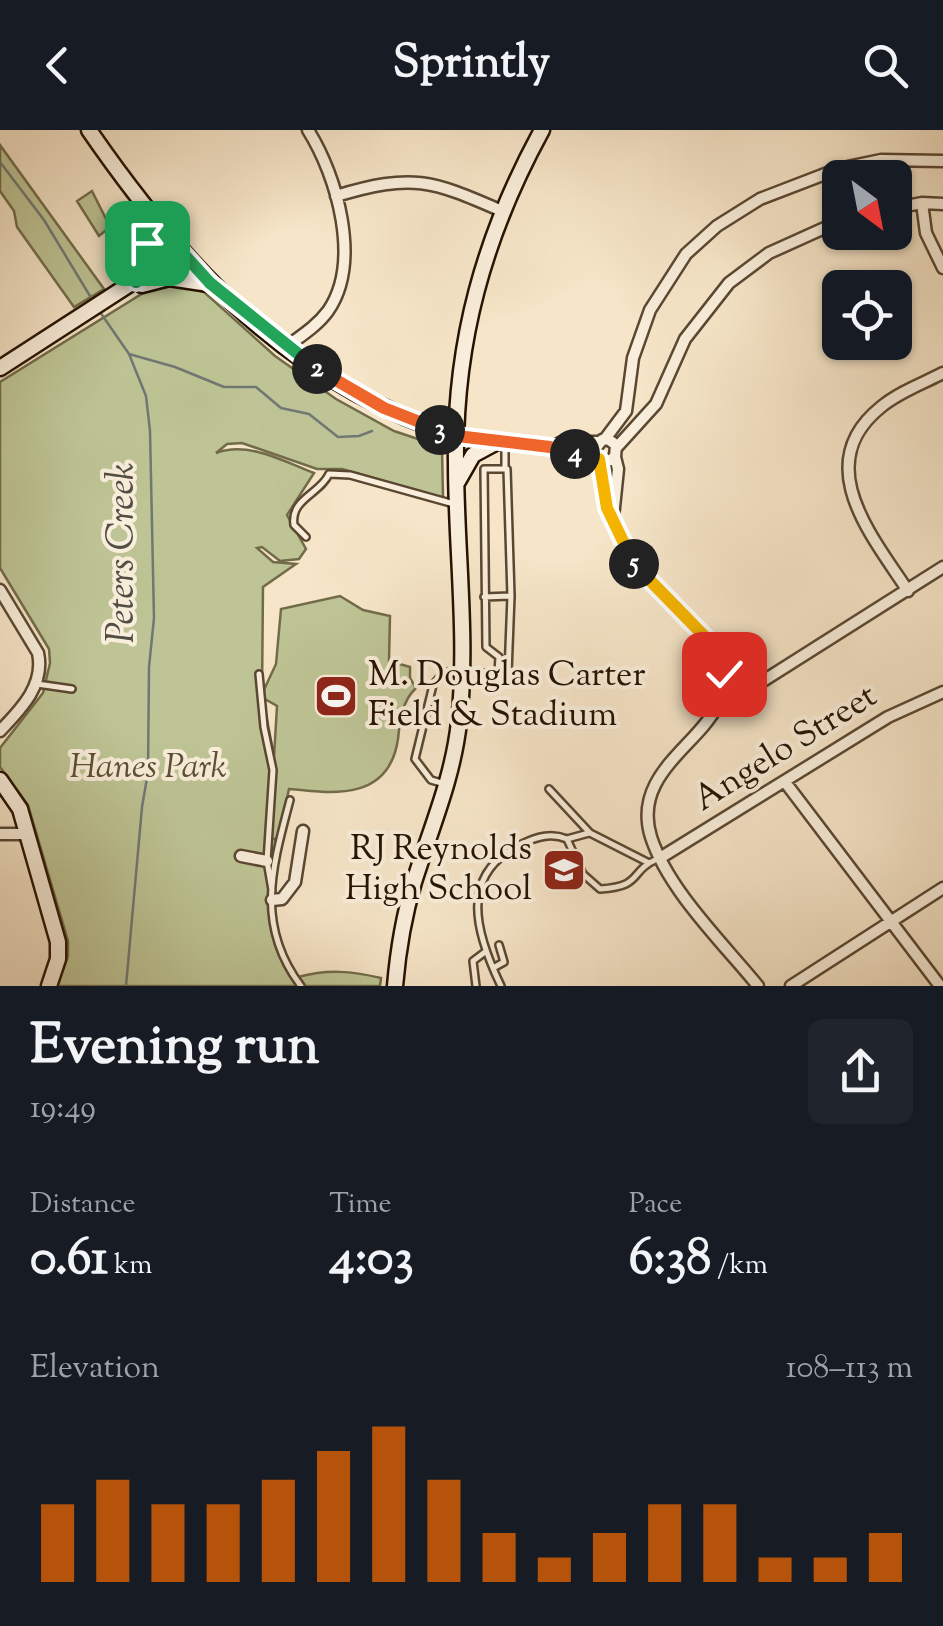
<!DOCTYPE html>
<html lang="en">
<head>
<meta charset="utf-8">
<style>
	body { margin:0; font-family:"Sorts Mill Goudy",serif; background:#20242c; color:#f1f3f6; height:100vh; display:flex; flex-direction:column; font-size:38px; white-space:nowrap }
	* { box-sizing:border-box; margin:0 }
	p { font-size:32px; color:#9ea1a6 }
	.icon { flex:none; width:55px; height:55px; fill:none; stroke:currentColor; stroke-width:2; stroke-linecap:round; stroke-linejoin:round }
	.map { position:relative; height:856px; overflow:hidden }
	.panel { display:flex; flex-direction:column; background:#171b24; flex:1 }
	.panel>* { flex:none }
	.needle { width:65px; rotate:148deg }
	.fabs { position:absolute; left:822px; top:30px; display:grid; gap:20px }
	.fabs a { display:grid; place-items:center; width:90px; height:90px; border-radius:15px; background:#171b24; box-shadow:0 2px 8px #0004; font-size:50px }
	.pin { position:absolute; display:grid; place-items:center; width:85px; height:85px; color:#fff; margin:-42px; border-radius:20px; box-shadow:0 5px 15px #0006 }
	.km { position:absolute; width:50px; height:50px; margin:-25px; border-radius:50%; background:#222; color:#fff; font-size:28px; line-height:50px; text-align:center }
	.round { display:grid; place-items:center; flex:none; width:105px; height:105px; border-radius:15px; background:#20242c }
	.head { display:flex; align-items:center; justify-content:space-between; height:170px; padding:0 30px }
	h1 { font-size:55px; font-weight:700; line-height:75px }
	.stats { display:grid; grid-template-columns:repeat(3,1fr); gap:15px; height:170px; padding:10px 30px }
	.stats div { display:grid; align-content:center }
	.stats b { font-size:50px; font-weight:700 }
	.stats small { font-size:28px; font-weight:400 }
	.stats p { font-size:28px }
	.chart { height:280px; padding:20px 30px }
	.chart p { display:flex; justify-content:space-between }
	.chart svg { width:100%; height:180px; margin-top:10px; stroke:#b45309; stroke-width:6 }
	header { display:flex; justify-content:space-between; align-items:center; height:130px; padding:0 30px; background:#171b24; font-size:45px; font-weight:700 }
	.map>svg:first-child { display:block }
	.green { fill:#bec495; stroke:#726b4a; stroke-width:2.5; fill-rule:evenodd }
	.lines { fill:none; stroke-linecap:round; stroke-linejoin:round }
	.stream { stroke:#707873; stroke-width:2.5 }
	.lane-casing { stroke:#5a4732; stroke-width:10 }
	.street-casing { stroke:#5a4732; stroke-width:15 }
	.secondary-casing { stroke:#261200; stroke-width:19 }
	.lane { stroke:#f9eedb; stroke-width:5 }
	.street { stroke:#f9eedb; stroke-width:10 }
	.secondary { stroke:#f9eedb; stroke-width:14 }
	.split-1-casing { stroke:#fff; stroke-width:20 }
	.split-2-casing { stroke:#fff; stroke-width:20 }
	.split-3-casing { stroke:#fff; stroke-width:20 }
	.split-4-casing { stroke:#fff; stroke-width:20 }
	.split-5-casing { stroke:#fff; stroke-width:20 }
	.split-6-casing { stroke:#fff; stroke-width:20 }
	.split-1 { stroke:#22a559; stroke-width:12 }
	.split-2 { stroke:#22a559; stroke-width:12 }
	.split-3 { stroke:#f0652b; stroke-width:12 }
	.split-4 { stroke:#f0652b; stroke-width:12 }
	.split-5 { stroke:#f5b400; stroke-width:12 }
	.split-6 { stroke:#f5b400; stroke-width:12 }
	.labels { text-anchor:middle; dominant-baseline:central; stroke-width:8; stroke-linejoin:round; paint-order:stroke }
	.poi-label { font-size:35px; fill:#261200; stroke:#f9eedb; text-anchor:start }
	.street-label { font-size:35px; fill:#261200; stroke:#f9eedb }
	.park-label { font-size:35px; font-style:italic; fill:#5b5034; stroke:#f9eedb }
	.water-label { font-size:38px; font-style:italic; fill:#514e43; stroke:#f9eedb }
</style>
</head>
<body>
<header><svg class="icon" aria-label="back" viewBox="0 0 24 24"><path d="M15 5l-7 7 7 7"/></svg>Sprintly<svg class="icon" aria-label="search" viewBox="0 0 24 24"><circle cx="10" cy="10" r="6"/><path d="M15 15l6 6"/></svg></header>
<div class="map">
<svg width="943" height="856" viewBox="0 0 943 856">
	<rect width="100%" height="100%" fill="#f6e5c8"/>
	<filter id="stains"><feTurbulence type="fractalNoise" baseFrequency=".002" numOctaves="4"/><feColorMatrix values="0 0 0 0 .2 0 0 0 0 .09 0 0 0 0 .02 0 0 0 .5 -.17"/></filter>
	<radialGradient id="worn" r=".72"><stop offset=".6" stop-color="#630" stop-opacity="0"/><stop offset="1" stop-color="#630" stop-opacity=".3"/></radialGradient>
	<!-- green -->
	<path class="green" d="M0 15 104 159 74 177 17 97 14 81 0 61Z
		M92 61 110 97 99 106 77 71Z
		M178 155 204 162 275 226 336 269 394 301 442 317 443 368 342 339H317L242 313 227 314 216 323C248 311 283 331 314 343L287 385 306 419 299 429 280 431 262 417 257 418 273 432 296 434 263 457 262 564 276 534 281 479 340 466 363 480 390 486 389 531 410 537V548L416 558C402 571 400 590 398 609 389 670 336 664 289 659L278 708 274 709 278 712C269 760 270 806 298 847 328 839 351 841 381 848L380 856H57L68 826V811L28 675 0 637V618L43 563 50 533 49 519 0 438V252L148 160ZM263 568 277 576 274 627Z"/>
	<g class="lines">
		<!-- stream -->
		<path class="stream" d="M0 32 44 90 93 171
			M100 182 129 224 146 266 150 301 154 488 149 537 148 642 142 677 126 856
			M129 224 175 237 224 257H256L281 278 309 284 338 307 359 306 372 301"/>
		<!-- lane casing -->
		<g class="lane-casing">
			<path id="lane" d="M505 339V315
				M306 407 294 395C290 369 320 364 329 344L350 345 454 374
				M484 467 511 466
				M259 544 264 597 273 640 267 731 272 760
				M37 554 72 559
				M445 654 431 650 415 629 433 555 444 542C465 544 487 543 508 543L511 466 507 339H484L486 517 499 527 498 543
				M549 659 590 703 649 733
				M290 670C272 738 255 795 301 856
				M567 709 589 703
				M493 838 504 832 499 815
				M476 856 473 831 485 822
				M501 856C476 804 457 744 522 714 538 706 552 703 567 709L583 744 600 759C644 756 628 742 657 729"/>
		</g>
		<!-- street casing -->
		<g class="street-casing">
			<path id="street" d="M336 66C413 43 431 50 502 81
				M922 73 926 103 943 138
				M895 78 922 73 943 74
				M286 217C301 206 317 196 328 181 362 132 337 46 308 0
				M457 306 550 317 597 326 606 332 615 327 616 315 608 309 602 310 595 319 597 326
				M605 309 626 281 633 228 650 180 686 124 717 96 760 69 838 39 881 30 943 31
				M551 317 563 312H598
				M617 317 656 274 685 209 729 153 769 123 840 91
				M599 329C599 350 606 369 614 388 618 397 619 407 623 417 636 442 659 460 679 480 695 496 714 511 721 533 744 602 626 627 651 707 668 760 723 813 758 856
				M613 387 618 339 615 327
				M0 460 38 523C45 555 21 579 0 601
				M908 461C872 406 810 334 881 277 899 262 922 254 943 243
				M719 574 752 558 943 437
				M785 652 940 856
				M0 704H28
				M241 726 267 731
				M660 728 888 587 943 562
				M272 770 282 769 295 752 303 701
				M791 856 943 758"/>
		</g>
		<!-- secondary casing -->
		<g class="secondary-casing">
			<path id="secondary" d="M89 0C184 138 292 255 457 306
				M136 152 147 113 138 79
				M142 155 169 148 209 154
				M0 238 181 121
				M457 353 473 325 499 311
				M0 650 20 679 58 812V829L49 856
				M395 856C398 821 404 785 414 752 431 698 453 648 459 592 468 508 456 418 456 334 454 213 484 106 542 0"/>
		</g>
		<!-- lane -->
		<use href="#lane" class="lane"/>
		<!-- street -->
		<use href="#street" class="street"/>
		<!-- secondary -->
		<use href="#secondary" class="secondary"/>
	</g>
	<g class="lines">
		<!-- split-1 casing -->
		<g class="split-1-casing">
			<path id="split-1" d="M147 113 136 152 181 121 210 153"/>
		</g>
		<!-- split-2 casing -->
		<g class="split-2-casing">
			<path id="split-2" d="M210 153 317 239"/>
		</g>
		<!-- split-3 casing -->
		<g class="split-3-casing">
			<path id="split-3" d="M317 239 384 278 440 300"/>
		</g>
		<!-- split-4 casing -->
		<g class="split-4-casing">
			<path id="split-4" d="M440 300 457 306 550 317 575 324"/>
		</g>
		<!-- split-5 casing -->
		<g class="split-5-casing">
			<path id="split-5" d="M575 324 599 329 607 378 634 434"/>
		</g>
		<!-- split-6 casing -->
		<g class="split-6-casing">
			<path id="split-6" d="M634 434 710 512 724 544"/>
		</g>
		<!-- split-1 -->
		<use href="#split-1" class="split-1"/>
		<!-- split-2 -->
		<use href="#split-2" class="split-2"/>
		<!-- split-3 -->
		<use href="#split-3" class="split-3"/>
		<!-- split-4 -->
		<use href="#split-4" class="split-4"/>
		<!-- split-5 -->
		<use href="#split-5" class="split-5"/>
		<!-- split-6 -->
		<use href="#split-6" class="split-6"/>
	</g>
	<!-- icons -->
	<defs>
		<g id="stadium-square" transform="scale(2.25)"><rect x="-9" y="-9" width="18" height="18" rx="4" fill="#8f2418" stroke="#f9eedb"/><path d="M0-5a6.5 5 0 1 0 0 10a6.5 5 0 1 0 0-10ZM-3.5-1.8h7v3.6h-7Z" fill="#fff"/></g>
		<g id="school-square" transform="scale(2.25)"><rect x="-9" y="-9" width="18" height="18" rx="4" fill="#8f2418" stroke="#f9eedb"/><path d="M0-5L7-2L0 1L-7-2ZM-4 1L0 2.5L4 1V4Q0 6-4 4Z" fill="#fff"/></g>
	</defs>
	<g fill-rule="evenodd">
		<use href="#stadium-square" x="336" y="566"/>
		<use href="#school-square" x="564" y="740"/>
	</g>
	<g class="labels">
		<!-- poi labels -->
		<g class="poi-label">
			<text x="368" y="546">M. Douglas Carter<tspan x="368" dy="40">Field &amp; Stadium</tspan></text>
			<text x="532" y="720" text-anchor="end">RJ Reynolds<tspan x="532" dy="40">High School</tspan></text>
		</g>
		<!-- street labels -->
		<g class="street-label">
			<text transform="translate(786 619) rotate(-32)">Angelo Street</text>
		</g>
		<!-- park labels -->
		<g class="park-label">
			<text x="148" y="638">Hanes Park</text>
		</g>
		<!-- water labels -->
		<g class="water-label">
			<text transform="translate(124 423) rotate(-90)">Peters Creek</text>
		</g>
	</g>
	<rect width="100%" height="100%" filter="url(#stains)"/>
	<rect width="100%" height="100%" fill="url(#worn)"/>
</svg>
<div class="fabs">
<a><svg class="needle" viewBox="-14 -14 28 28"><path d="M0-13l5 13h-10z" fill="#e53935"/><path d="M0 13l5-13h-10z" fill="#9ea1a6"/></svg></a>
<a><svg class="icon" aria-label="locate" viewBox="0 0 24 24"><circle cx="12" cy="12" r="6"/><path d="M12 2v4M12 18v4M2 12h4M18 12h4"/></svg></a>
</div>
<div class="pin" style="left:147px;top:113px;background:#1e9e55"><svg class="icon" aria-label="arrive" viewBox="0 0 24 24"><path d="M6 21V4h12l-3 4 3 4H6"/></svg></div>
<div class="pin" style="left:724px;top:544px;background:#d93025"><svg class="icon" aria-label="check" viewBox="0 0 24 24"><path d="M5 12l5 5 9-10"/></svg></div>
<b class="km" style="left:317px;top:239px">2</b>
<b class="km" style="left:440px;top:300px">3</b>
<b class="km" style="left:575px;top:324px">4</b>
<b class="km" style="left:634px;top:434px">5</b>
</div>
<section class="panel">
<div class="head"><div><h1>Evening run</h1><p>19:49</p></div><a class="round"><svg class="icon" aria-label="share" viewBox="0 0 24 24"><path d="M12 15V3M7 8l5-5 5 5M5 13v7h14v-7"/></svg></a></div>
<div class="stats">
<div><p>Distance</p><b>0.61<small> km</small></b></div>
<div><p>Time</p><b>4:03</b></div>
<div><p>Pace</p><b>6:38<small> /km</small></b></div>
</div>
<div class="chart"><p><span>Elevation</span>108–113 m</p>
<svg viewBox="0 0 160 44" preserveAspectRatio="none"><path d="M5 44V25M15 44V19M25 44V25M35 44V25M45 44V19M55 44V12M65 44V6M75 44V19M85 44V32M95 44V38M105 44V32M115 44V25M125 44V25M135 44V38M145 44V38M155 44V32"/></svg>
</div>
</section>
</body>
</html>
